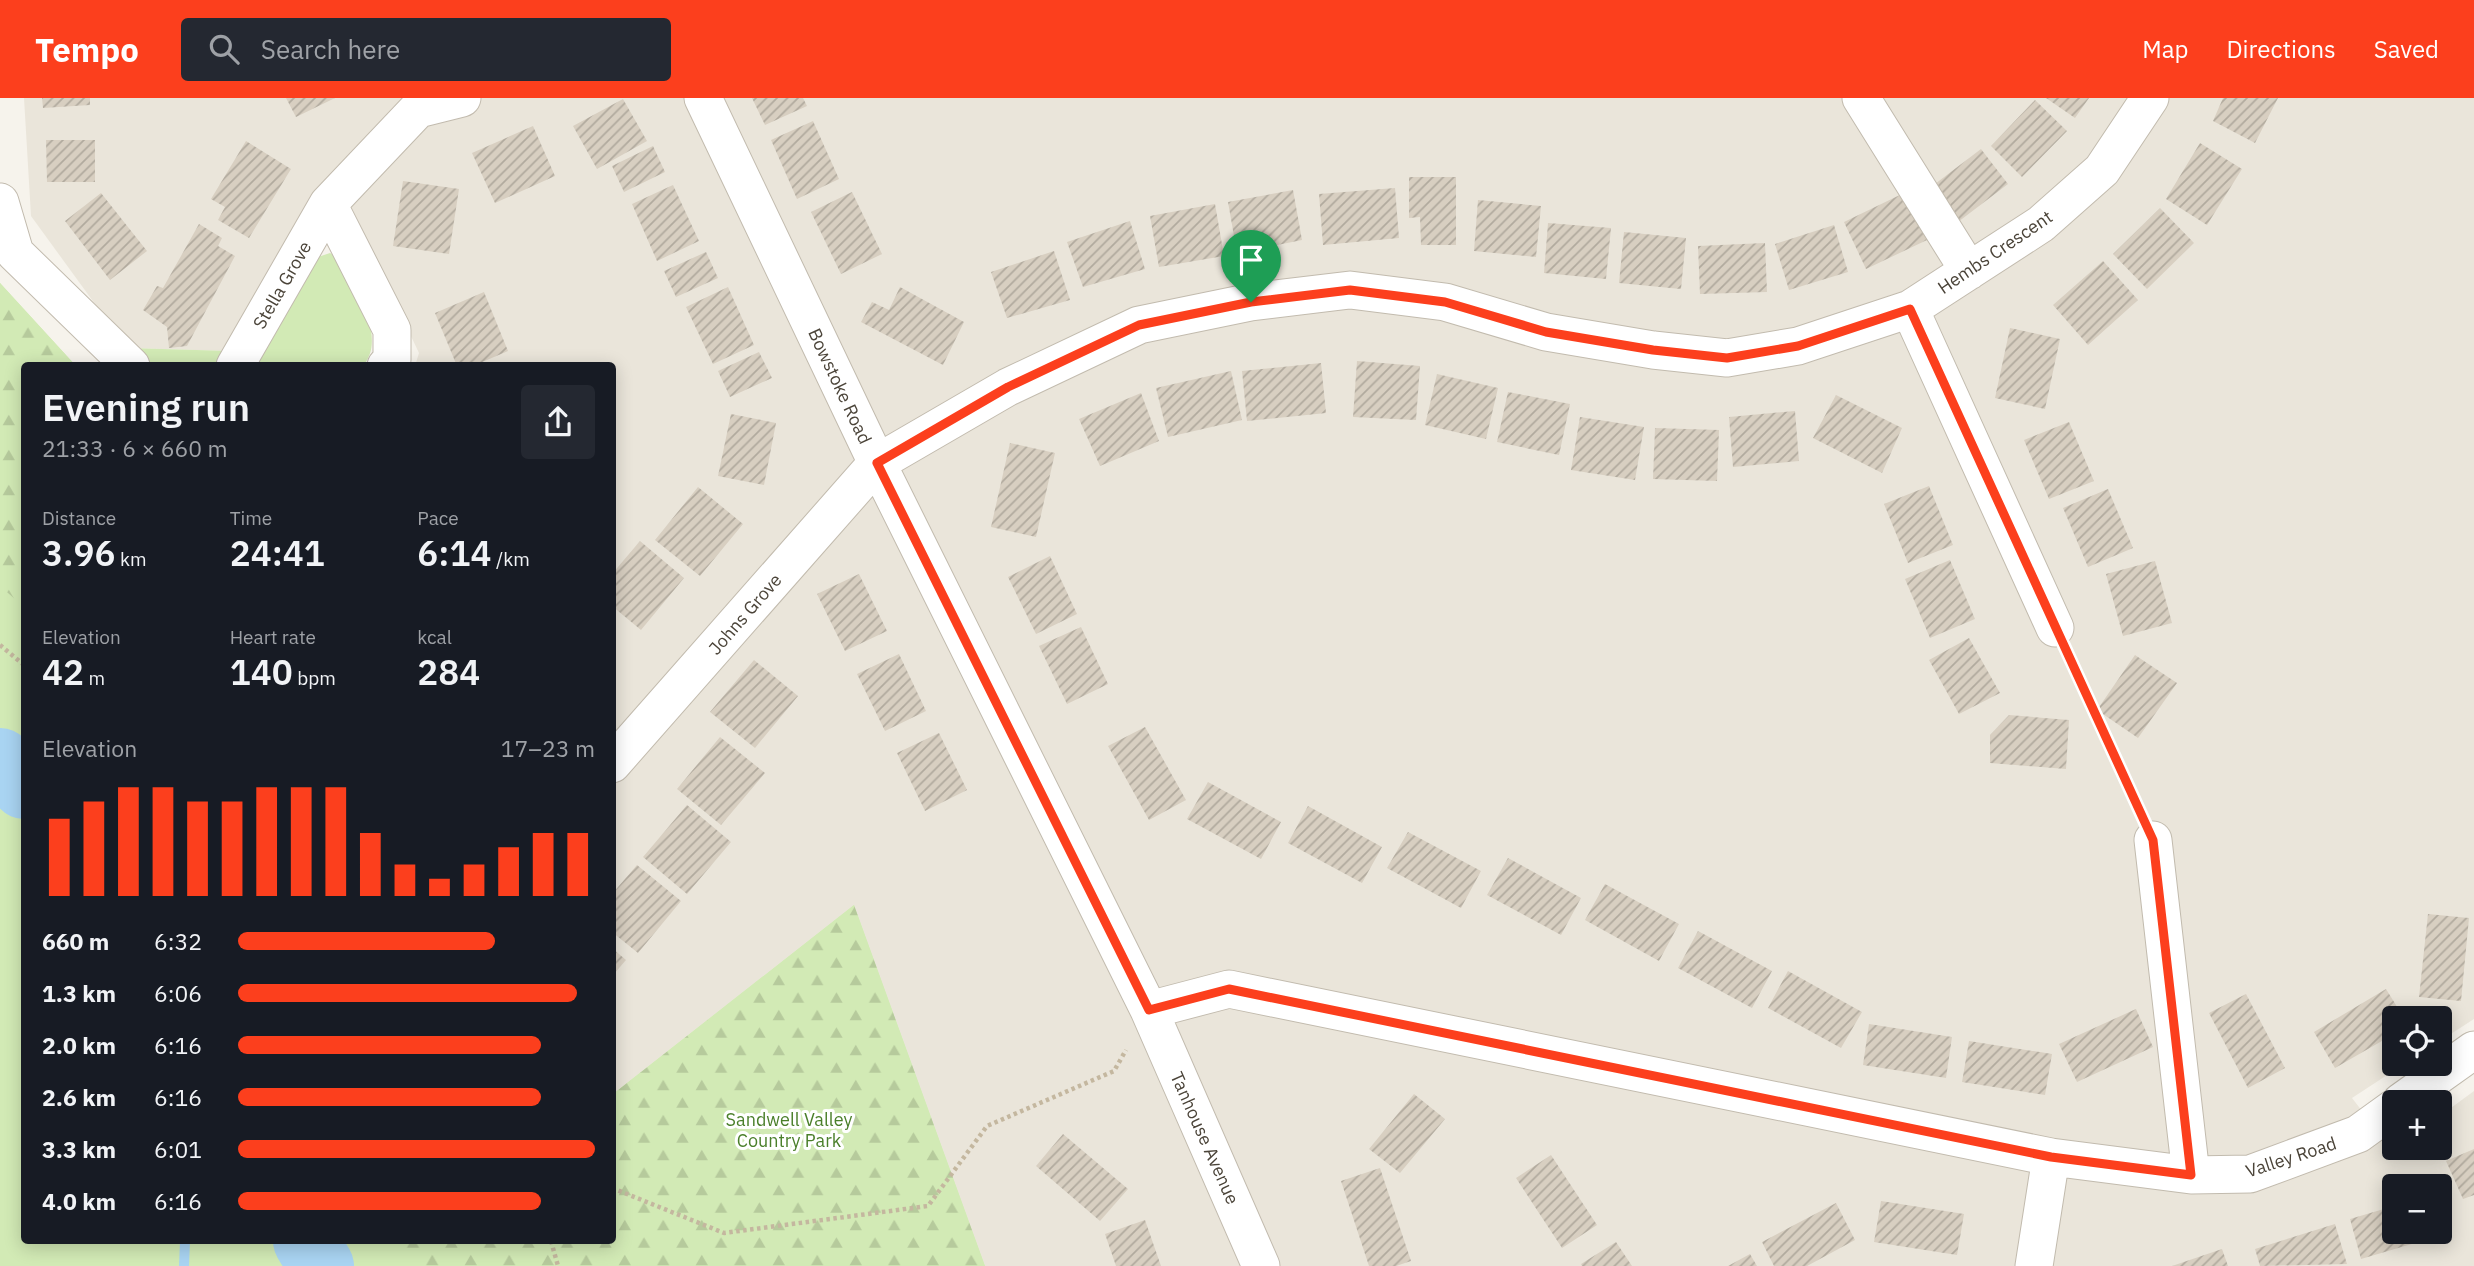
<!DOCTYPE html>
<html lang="en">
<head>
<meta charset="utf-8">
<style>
	body { margin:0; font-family:"IBM Plex Sans",sans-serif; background:#242831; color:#f1f3f6; height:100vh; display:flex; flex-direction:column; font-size:26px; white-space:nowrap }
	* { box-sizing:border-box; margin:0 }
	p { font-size:23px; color:#9ea1a6 }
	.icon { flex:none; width:38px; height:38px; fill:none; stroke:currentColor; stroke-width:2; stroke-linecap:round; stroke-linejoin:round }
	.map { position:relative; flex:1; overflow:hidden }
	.side { position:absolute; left:21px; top:264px; width:595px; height:882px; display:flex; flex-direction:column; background:#171b24; border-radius:7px; box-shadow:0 4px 18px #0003 }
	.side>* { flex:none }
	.tools { position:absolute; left:2382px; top:908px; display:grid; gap:14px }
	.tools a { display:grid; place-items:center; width:70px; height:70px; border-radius:7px; background:#171b24; box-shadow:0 4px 18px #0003; font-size:35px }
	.pin { position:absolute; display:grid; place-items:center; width:60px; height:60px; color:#fff; margin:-72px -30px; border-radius:50% 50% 50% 0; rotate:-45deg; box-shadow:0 0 7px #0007 }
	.pin .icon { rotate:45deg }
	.round { display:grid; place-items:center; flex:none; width:74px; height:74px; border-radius:7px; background:#242831 }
	.overview { display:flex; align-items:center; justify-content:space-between; height:119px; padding:0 21px }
	h1 { font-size:38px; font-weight:600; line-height:52px }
	.figures { display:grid; grid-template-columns:repeat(3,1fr); gap:10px; height:119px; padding:7px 21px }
	.figures div { display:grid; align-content:center }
	.figures b { font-size:35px; font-weight:600 }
	.figures small { font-size:19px; font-weight:400 }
	.figures p { font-size:19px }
	.chart { height:196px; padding:14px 21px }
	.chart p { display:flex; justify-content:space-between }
	.chart svg { width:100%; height:126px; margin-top:7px; stroke:#fc3f1d; stroke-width:6 }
	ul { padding:0 21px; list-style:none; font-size:23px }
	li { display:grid; grid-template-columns:112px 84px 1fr; align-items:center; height:52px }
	li i { height:18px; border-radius:9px; background:#fc3f1d }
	header { display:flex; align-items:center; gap:42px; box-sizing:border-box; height:98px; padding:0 35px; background:#fc3f1d; color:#fff }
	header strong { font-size:33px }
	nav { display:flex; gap:38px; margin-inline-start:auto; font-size:24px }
	.search { width:490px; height:63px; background:#242831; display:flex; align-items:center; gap:18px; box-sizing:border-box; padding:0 24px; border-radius:7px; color:#9ea1a6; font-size:26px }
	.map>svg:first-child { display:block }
	.residential { fill:#eae5da; fill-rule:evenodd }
	.green { fill:#d2eab5 }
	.forest { fill:url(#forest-firs) }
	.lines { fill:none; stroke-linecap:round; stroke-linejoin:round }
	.stream { stroke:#a9d4f2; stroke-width:10 }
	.river { stroke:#a9d4f2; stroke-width:66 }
	.building { fill:url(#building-hatch) }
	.minor-casing { stroke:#c2bbae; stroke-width:39 }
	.path { stroke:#c4b79f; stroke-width:4.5; stroke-dasharray:3.5 3.5; stroke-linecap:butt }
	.minor { stroke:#fff; stroke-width:37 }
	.route-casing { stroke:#fff; stroke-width:14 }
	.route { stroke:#fc3f1d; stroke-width:9 }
	.labels { text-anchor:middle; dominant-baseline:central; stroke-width:6; stroke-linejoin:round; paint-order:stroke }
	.street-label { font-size:18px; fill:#4b4439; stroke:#fff }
	.park-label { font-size:18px; fill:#4a7f2a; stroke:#fff }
</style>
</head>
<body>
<header>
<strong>Tempo</strong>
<div class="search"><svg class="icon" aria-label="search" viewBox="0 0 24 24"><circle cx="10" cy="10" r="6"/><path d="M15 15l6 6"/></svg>Search here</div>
<nav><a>Map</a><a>Directions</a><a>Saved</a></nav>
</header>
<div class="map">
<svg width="2474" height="1168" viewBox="0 0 2474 1168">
	<defs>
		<pattern id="forest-firs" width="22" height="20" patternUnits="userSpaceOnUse" patternTransform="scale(1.75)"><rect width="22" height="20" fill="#d2eab5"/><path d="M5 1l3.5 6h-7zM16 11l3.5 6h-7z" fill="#b6ca9c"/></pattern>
		<pattern id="building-hatch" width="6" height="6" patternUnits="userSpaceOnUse" patternTransform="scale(1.75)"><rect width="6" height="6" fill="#d8cfc1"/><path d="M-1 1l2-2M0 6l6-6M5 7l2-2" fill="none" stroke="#b1aa9e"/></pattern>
	</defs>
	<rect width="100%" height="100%" fill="#f6f3ec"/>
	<!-- residential -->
	<path class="residential" d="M24 0H2474V921L2440 943V920H2394V966H2404L2352 1000 2393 1053 2397 1050H2440V1018L2474 993V1168H985L854 807 613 996 612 268H415L419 255 333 74 231 253 127 250 31 118ZM2394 1088H2440V1134H2394Z"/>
	<!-- green -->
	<path class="green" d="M330 155 338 160 371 232C373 246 372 257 363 268H252L318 159Z
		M0 185 76 268H24V1143H612L613 996 854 807 985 1168H0Z
		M128 250 231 253 222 268H143Z"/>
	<!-- forest -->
	<path class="forest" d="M0 185 76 268H24V509L0 488Z
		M854 807 985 1168H420L411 1164 400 1143H612L613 996Z"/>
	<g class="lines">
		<!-- stream -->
		<path class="stream" d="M184 1168 185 1143"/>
		<!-- river -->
		<path class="river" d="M0 663 24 688
			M306 1143 321 1168"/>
	</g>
	<!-- building -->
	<path class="building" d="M42 0H90V7L43 10Z
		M286 0H335L296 19Z
		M752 0H803L807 8 765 27Z
		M2046 0H2089L2075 20Z
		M2223 0H2278L2255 45 2213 23Z
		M623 1 647 43 597 71 573 28Z
		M2035 2 2067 33 2022 79 1991 48Z
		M813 23 839 81 797 101 771 42Z
		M533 28 555 78 495 105 472 55Z
		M46 42H95V84H47Z
		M246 43 291 71 249 140 218 122 225 109 211 101Z
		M2200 45 2242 71 2207 127 2166 101Z
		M653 48 665 74 624 94 612 68Z
		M1981 51 2008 86 1958 124 1931 89Z
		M1409 79H1456V147H1421L1420 119 1409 120Z
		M403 83 459 91 449 156 393 148Z
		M673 87 699 143 657 163 632 106Z
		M1395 90 1399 140 1323 147 1319 96Z
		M1293 92 1302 142 1237 155 1228 104Z
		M852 94 882 156 841 176 811 114Z
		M101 95 147 153 110 182 65 123Z
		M1904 95 1927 142 1866 171 1844 124Z
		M1478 102 1541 108 1536 159 1474 153Z
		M1215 106 1224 158 1159 169 1150 118Z
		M2160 110 2194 145 2147 191 2113 156Z
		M1130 123 1145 171 1083 189 1067 144Z
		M1548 125 1611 130 1606 181 1544 175Z
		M199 126 222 140 218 148 235 158 187 248 169 250 167 229 143 212 157 188 163 190Z
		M1834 127 1848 174 1789 192 1775 146Z
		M1624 134 1686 140 1681 191 1619 185Z
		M1765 145 1767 194 1700 196 1698 148Z
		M1054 153 1070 202 1007 220 991 174Z
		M706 154 718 180 676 199 664 173Z
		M2103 163 2138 202 2088 247 2053 207Z
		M728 189 754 247 713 266 686 209Z
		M900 189 964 224 943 267 861 224 872 204 889 212Z
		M484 194 508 253 473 268H457L435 215Z
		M2010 230 2060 241 2045 311 1995 300Z
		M759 254 772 280 730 299 718 273Z
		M1357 263 1420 268 1416 322 1353 319Z
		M1321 265 1326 315 1247 323 1242 273Z
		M1231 273 1242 322 1168 339 1156 290Z
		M1437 276 1498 290 1486 341 1425 327Z
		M1508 294 1570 306 1559 357 1497 344Z
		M1141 295 1159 343 1100 368 1079 321Z
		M1836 297 1902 330 1882 375 1813 340Z
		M1795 313 1799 363 1733 369 1729 319Z
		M731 316 776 325 764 387 718 378Z
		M1580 319 1644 329 1635 382 1571 372Z
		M2069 324 2094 383 2049 401 2024 342Z
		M1655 330 1719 332 1717 383 1653 381Z
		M1010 345 1055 355 1036 439 991 429Z
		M1929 388 1953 447 1908 465 1884 406Z
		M698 389 743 426 700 478 655 442Z
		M2108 391 2133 450 2088 469 2063 410Z
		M640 443 684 480 641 532 612 508V476Z
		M1050 458 1077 516 1036 536 1008 479Z
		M1950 462 1975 521 1930 540 1905 481Z
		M2155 463 2172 525 2123 538 2106 476Z
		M859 476 887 533 845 553 817 496Z
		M1081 529 1108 586 1067 606 1039 548Z
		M1969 540 2000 595 1959 616 1929 562Z
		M899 556 926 613 885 633 857 576Z
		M2135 557 2177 585 2138 640 2097 612Z
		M754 562 798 598 755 650 710 614Z
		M2009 617 2069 622 2066 671 1990 665V637Z
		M1145 629 1186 702 1149 722 1108 648Z
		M939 635 967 692 925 713 897 655Z
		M720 639 765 675 721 727 677 691Z
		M1208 684 1281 724 1261 761 1187 721Z
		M687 707 731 744 687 796 643 759Z
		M1308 708 1382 749 1362 785 1288 745Z
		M1408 734 1481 773 1461 810 1387 770Z
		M1508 760 1581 800 1561 837 1487 797Z
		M637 767 681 803 638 855 612 834V796Z
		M1605 786 1679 826 1659 863 1585 822Z
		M2428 816 2469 820 2461 903 2419 899Z
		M1698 833 1772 873 1752 910 1678 870Z
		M612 850 626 862 612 878Z
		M1788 873 1862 914 1841 950 1768 910Z
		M2386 891 2404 920H2394V936L2335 970 2314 934Z
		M2246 896 2285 970 2248 990 2209 915Z
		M2136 911 2153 949 2077 984 2059 946Z
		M1869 926 1952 939 1946 980 1863 967Z
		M1969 943 2052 956 2045 997 1962 984Z
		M1414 996 1445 1021 1400 1075 1369 1051Z
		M1063 1036 1128 1091 1100 1123 1036 1068Z
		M2474 1051V1097L2463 1101 2446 1063Z
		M1551 1057 1597 1127 1562 1150 1516 1080Z
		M1380 1070 1411 1163 1396 1168H1369L1341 1083Z
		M1881 1103 1964 1116 1957 1157 1874 1144Z
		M1836 1105 1855 1142 1807 1168H1774L1762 1144Z
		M2394 1108V1134H2441L2442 1137 2361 1161 2350 1121Z
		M1145 1122 1161 1168H1116L1105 1136Z
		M2335 1126 2347 1166 2260 1168 2255 1151Z
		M1616 1144 1632 1168H1582L1581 1166Z
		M2222 1151 2228 1168H2172Z
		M1750 1156 1757 1168H1728Z"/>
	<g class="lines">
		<!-- minor casing -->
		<g class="minor-casing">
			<path id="minor" d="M703 0 877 365 1149 912 1261 1168
				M1861 0 1969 173
				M0 104 15 155 131 268
				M328 106 392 232V262L386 268
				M1910 211 2055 530
				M235 268 328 106 418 11 462 0
				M612 666 877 365 1008 289 1139 227 1251 204 1350 192 1445 204 1546 234 1653 252 1727 260 1798 248 1910 211 2041 126 2102 72 2150 0
				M2153 742 2191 1077
				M1149 912 1229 891 2051 1059 2191 1077 2250 1076 2358 1036 2394 1010
				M2401 1004 2474 952
				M2034 1168 2051 1059"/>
		</g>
		<!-- path -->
		<path class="path" d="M0 547 24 567
			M2070 563 2138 711
			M612 1090 724 1135 928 1108 987 1028 1114 973 1126 952
			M551 1143 558 1168"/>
		<!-- minor -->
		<use href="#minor" class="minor"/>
	</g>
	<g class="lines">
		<!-- route casing -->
		<g class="route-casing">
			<path id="route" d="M1350 192 1445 204 1546 234 1653 252 1727 260 1798 248 1910 211 2153 742 2191 1077 2051 1059 1229 891 1149 912 877 365 1008 289 1139 227 1251 204Z"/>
		</g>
		<!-- route -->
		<use href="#route" class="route"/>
	</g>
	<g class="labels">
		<!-- street labels -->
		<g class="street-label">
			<text transform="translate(1995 154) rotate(-34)">Hembs Crescent</text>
			<text transform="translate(282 187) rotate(-60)">Stella Grove</text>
			<text transform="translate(840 288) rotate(65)">Bowstoke Road</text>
			<text transform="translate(745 516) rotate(-49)">Johns Grove</text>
			<text transform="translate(1205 1040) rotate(66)">Tanhouse Avenue</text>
			<text transform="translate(2291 1059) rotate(-18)">Valley Road</text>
		</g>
		<!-- park labels -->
		<g class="park-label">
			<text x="789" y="1021">Sandwell Valley<tspan x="789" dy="21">Country Park</tspan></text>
		</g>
	</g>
</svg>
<div class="tools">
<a><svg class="icon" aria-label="locate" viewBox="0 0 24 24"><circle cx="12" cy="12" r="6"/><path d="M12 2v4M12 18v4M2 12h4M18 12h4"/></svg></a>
<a>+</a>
<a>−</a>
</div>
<div class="pin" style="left:1251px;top:204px;background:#1e9e55"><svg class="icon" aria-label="arrive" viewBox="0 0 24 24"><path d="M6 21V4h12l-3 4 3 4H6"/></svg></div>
<section class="side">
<div class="overview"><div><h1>Evening run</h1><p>21:33 · 6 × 660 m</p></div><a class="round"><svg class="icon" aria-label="share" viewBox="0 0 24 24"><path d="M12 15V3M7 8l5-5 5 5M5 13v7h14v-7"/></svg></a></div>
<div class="figures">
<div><p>Distance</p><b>3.96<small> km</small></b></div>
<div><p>Time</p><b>24:41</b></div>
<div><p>Pace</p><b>6:14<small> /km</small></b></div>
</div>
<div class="figures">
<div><p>Elevation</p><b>42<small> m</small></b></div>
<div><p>Heart rate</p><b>140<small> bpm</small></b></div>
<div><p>kcal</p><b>284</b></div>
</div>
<div class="chart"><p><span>Elevation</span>17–23 m</p>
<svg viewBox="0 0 160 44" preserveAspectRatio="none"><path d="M5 44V17M15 44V11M25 44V6M35 44V6M45 44V11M55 44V11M65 44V6M75 44V6M85 44V6M95 44V22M105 44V33M115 44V38M125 44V33M135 44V27M145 44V22M155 44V22"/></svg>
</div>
<ul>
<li><b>660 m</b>6:32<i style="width:72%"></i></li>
<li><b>1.3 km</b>6:06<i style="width:95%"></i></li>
<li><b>2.0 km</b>6:16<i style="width:85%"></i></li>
<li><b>2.6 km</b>6:16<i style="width:85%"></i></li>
<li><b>3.3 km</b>6:01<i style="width:100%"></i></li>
<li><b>4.0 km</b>6:16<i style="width:85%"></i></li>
</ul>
</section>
</div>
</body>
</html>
